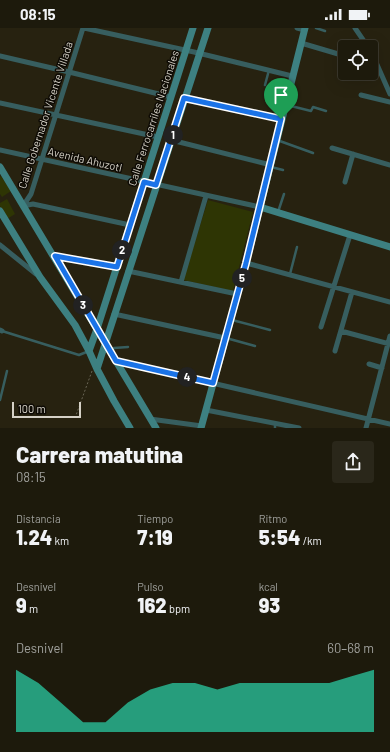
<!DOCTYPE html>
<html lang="es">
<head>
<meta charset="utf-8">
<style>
	body { margin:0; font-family:Barlow,sans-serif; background:#2a271a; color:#f1f3f6; height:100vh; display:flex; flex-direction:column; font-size:15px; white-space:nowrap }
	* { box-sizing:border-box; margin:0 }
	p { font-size:13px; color:#a0a19d }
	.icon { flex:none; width:22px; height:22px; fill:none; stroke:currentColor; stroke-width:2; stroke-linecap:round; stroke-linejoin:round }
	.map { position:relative; height:400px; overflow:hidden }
	.drawer { display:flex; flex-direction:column; background:#1d1a0c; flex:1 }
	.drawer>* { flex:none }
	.buttons { position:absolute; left:338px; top:12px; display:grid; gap:8px }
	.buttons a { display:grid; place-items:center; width:40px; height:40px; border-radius:4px; background:#1d1a0c; box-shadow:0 4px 16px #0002,0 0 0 1px #3b382d; font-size:20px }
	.scale { position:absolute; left:12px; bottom:10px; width:69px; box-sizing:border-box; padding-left:4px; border:2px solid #d5d1c6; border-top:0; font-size:11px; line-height:14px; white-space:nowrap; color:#d5d1c6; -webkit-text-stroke:3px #0e0b05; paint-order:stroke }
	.pin { position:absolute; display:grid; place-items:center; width:34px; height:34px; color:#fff; margin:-41px -17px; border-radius:50% 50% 50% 0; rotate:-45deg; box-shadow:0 0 4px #0007 }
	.pin .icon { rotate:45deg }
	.km { position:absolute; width:20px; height:20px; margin:-10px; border-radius:50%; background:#222; color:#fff; font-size:11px; line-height:20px; text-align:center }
	.round { display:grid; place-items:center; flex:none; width:42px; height:42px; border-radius:4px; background:#2a271a }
	.overview { display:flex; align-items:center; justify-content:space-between; height:68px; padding:0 16px }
	h1 { font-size:22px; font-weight:800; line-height:30px }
	.metrics { display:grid; grid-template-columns:repeat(3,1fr); gap:6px; height:68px; padding:4px 16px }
	.metrics div { display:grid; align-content:center }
	.metrics b { font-size:20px; font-weight:800 }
	.metrics small { font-size:11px; font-weight:400 }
	.metrics p { font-size:11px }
	.chart { height:112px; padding:8px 16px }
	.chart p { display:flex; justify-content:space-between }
	.chart svg { width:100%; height:72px; margin-top:4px; fill:#2bd5ac; opacity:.7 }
	.status { display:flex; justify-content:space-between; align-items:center; height:28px; padding:0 20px; background:#1d1a0c; direction:ltr }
	.status svg { height:11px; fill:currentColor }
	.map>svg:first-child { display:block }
	.green { fill:#2e3504 }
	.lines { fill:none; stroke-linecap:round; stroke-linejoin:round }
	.path { stroke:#686454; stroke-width:1; stroke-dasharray:2 2; stroke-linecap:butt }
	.lane { stroke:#375e5f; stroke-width:2.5 }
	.street { stroke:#375e5f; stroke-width:5 }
	.secondary { stroke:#3d8081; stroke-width:7 }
	.route-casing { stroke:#fff; stroke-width:8 }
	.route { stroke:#1a73e8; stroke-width:5 }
	.labels { text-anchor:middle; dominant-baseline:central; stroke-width:3; stroke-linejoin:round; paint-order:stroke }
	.street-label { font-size:11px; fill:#d5d1c6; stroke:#0e0b05 }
</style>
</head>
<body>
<div class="status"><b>08:15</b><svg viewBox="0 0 49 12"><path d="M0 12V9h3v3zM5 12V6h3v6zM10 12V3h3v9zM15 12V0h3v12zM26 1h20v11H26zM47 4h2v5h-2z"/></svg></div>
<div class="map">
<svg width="390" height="400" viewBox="0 0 390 400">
	<rect width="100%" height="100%" fill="#272210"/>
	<!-- green -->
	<path class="green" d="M1 148 11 163 2 169 0 166V149Z
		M7 171 15 186 7 191 0 178V175Z
		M208 172 253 184 233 263 183 252Z"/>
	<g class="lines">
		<!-- path -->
		<path class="path" d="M75 390 92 343"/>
		<!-- lane -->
		<path class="lane" d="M316 0 325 3
			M265 57 269 42
			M287 77 311 83 313 79 326 83
			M277 112 313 125
			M271 139 283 142
			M278 184 284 166
			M290 246 297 219
			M232 292 270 302
			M2 303 79 327 89 323
			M226 310 255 318
			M111 323 114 320 128 319
			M0 372 7 343
			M275 400V396"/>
		<!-- street -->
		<path class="street" d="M84 0 194 24 292 48
			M297 0 305 2
			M355 0 368 19
			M301 15 345 28
			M371 23 390 66
			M0 28 69 44 171 69
			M361 67 390 74
			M184 70 281 91
			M0 75 158 109
			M171 112 271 137
			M332 120 390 137
			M0 122 260 179
			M345 154 353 126
			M23 178 31 166 83 0
			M23 178 33 176 130 197
			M0 217 36 246
			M55 228 117 239
			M246 235 390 274
			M128 243 237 266
			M181 254 206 168
			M114 286 225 310
			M321 299 350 207
			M0 302 2 303
			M341 303 390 316
			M335 323 352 264
			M116 333 390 396
			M369 336 382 340
			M206 382 299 400
			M150 391 202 398
			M366 400 390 308"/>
		<!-- secondary -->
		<path class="secondary" d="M0 139 156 400
			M260 179 390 219
			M0 183 40 249 75 297 89 323 97 341 114 373 130 400
			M89 323 97 301 193 0
			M97 341 208 0
			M201 400 246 235 305 0"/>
	</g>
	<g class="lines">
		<!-- route casing -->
		<g class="route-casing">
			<path id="route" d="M184 70 281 91 246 235 213 355 116 333 55 228 117 239 144 154 156 157Z"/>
		</g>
		<!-- route -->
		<use href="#route" class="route"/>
	</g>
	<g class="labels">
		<!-- street labels -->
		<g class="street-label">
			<text transform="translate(45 87) rotate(-72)">Calle Gobernador Vicente Villada</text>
			<text transform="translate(153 90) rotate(-72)">Calle Ferrocarriles Nacionales</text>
			<text transform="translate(85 131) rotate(13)">Avenida Ahuzotl</text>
		</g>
	</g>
</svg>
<div class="buttons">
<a><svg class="icon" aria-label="locate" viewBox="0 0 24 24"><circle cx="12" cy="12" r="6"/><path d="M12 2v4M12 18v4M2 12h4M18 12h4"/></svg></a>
</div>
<div class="scale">100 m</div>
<div class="pin" style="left:281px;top:91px;background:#1e9e55"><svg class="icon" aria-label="arrive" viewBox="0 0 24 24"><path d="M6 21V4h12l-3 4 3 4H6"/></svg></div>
<b class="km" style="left:173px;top:107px">1</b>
<b class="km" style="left:122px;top:222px">2</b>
<b class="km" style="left:83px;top:277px">3</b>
<b class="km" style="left:187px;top:349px">4</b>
<b class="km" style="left:242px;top:250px">5</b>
</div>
<section class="drawer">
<div class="overview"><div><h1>Carrera matutina</h1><p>08:15</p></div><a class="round"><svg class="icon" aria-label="share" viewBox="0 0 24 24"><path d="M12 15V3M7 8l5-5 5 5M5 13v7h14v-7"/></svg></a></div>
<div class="metrics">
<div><p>Distancia</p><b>1.24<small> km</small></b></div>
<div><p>Tiempo</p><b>7:19</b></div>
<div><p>Ritmo</p><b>5:54<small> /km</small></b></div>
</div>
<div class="metrics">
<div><p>Desnivel</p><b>9<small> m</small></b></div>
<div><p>Pulso</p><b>162<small> bpm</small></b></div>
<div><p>kcal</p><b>93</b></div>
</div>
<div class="chart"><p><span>Desnivel</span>60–68 m</p>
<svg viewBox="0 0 160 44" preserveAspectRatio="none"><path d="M0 44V6L10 14L20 26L30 38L40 38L50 26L60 18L70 14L80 14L90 18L100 14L110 14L120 14L130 14L140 14L150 10L160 6V44z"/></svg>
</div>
</section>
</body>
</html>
